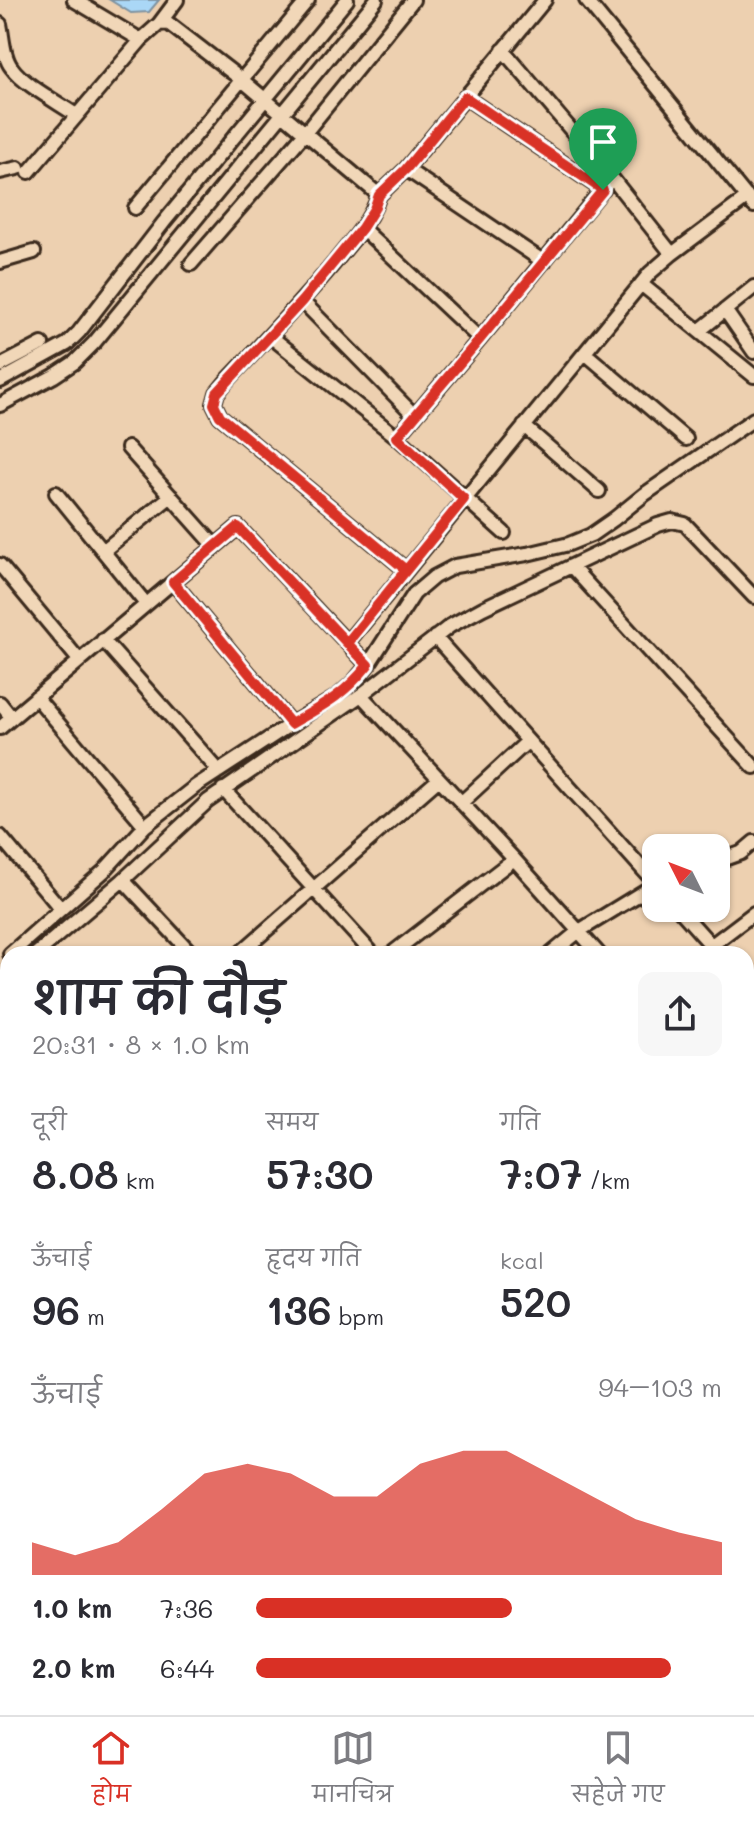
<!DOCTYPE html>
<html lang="hi">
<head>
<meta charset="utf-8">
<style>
	body { margin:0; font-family:Mali,"Playpen Sans Deva",sans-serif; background:#f7f7f7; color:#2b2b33; height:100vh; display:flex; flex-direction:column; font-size:30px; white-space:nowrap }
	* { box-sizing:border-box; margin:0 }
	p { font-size:26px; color:#7c7c81 }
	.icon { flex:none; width:44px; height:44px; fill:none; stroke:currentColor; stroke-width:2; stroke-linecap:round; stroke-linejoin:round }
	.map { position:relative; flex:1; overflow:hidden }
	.details { position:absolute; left:0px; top:946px; width:754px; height:770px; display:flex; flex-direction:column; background:#fff; border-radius:24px 24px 0 0; box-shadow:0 2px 6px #0004 }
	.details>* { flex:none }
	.needle { width:52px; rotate:312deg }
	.controls { position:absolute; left:642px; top:834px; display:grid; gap:16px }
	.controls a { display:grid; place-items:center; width:88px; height:88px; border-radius:16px; background:#fff; box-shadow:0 2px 6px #0004; font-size:40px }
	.pin { position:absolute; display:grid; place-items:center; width:68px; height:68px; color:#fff; margin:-82px -34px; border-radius:50% 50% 50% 0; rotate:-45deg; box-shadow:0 0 8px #0007 }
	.pin .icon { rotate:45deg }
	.round { display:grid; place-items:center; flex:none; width:84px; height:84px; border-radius:16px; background:#f7f7f7 }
	.overview { display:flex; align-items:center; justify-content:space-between; height:136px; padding:0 32px }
	h1 { font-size:44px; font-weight:600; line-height:60px }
	.stats { display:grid; grid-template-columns:repeat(3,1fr); gap:12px; height:136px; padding:8px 32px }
	.stats div { display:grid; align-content:center }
	.stats b { font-size:40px; font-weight:600 }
	.stats small { font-size:22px; font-weight:400 }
	.stats p { font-size:22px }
	.chart { height:224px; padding:16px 32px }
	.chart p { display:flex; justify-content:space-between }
	.chart svg { width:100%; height:144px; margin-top:8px; fill:#d93025; opacity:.7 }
	ul { padding:0 32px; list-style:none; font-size:26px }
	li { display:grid; grid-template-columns:128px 96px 1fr; align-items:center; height:60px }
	li i { height:20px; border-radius:10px; background:#d93025 }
	.menu { display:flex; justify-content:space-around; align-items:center; height:112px; border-top:2px solid #e1e1e2; background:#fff; font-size:22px; color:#7c7c81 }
	.menu a { display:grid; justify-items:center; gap:4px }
	.menu .active { color:#d93025 }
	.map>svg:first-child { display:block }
	.water { fill:#aad7f6; stroke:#7e92a0; stroke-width:2 }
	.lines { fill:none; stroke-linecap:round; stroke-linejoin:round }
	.street-casing { stroke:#3b2a1e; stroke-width:18 }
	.street { stroke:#f1d7b8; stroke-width:12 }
	.route-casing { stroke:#fff; stroke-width:16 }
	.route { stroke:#d93025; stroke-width:10 }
</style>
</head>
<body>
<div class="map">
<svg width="754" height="1715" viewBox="0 0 754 1715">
	<rect width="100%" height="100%" fill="#edd0b0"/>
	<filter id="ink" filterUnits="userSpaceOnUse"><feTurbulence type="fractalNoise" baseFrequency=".0125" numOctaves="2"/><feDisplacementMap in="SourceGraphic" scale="16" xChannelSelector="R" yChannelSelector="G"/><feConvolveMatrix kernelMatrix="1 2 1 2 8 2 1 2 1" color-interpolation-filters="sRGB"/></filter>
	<g filter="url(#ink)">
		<!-- water -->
		<path class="water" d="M110 0H159L149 12 131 13Z"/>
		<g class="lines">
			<!-- street casing -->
			<g class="street-casing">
				<path id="street" d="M74 0 141 40
					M586 0 754 206
					M0 24C3 38 3 57 12 68 23 84 59 103 76 115
					M159 24 177 0
					M503 50 612 178 672 254
					M465 97 603 190
					M406 169 544 262
					M0 172 18 168
					M29 172 141 40 159 24 168 23 242 80 379 195C371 221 352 240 335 262 300 304 263 343 226 382L217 393 214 404 220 416 406 570
					M379 195 406 169 545 0
					M135 208 308 0
					M362 228 480 339
					M0 262 34 252
					M191 264 305 133 413 0
					M641 284 754 376
					M302 301 415 416
					M725 310 754 352
					M699 331 754 287
					M270 336 397 437 504 533
					M585 353 686 439
					M0 366 42 344
					M0 381 67 344 79 332 164 222 347 0
					M0 405 54 376 75 362 94 343 376 0
					M524 426 599 491
					M397 437 480 339 612 178
					M128 448 215 546
					M56 493 146 604
					M103 551 171 496
					M0 565 79 660
					M571 566 754 767
					M173 582 291 724
					M435 637 656 884
					M103 640 219 771
					M347 643 650 273 672 254 748 197
					M361 695 514 859 599 954
					M36 697 145 826
					M0 703 12 718
					M0 728 238 527 368 665
					M223 789 373 954
					M461 803 528 741
					M0 836 61 909
					M716 862 741 853 754 842
					M123 880 192 954
					M678 908 711 945
					M10 954 104 871 145 826 196 786 291 724 337 697 353 683 368 665 414 594 434 577 455 566 527 554 569 544 591 535 614 519 645 494 754 419
					M36 954 123 880 208 801 361 695 450 626 483 608 658 525 672 521 685 524 754 597
					M239 954 439 779
					M391 954 514 859
					M551 954 579 931 656 884
					M700 954 754 913
					M0 984 8 978
					M0 1152 8 1161
					M0 1271 8 1280
					M0 1413 8 1421
					M0 1466 8 1460"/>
			</g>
			<!-- street -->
			<use href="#street" class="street"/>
		</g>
	</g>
	<g class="lines" filter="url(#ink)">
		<!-- route casing -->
		<g class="route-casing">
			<path id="route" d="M603 190 480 339 397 437 464 499 347 643 368 665C344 695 324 705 291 724L173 582 238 527 347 643 406 570 220 416 214 404 217 393 302 301 362 228 374 209 379 195 406 169 465 97 603 190"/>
		</g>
		<!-- route -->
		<use href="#route" class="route"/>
	</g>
</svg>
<div class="controls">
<a><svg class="needle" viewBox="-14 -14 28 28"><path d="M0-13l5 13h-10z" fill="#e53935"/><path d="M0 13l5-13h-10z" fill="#7c7c81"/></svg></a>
</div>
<div class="pin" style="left:603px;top:190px;background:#1e9e55"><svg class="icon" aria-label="arrive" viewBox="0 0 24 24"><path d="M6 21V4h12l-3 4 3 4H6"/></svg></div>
<section class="details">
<div class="overview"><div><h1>शाम की दौड़</h1><p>20:31 · 8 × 1.0 km</p></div><a class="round"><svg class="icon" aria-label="share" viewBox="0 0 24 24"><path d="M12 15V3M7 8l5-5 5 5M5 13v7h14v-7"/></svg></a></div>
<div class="stats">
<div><p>दूरी</p><b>8.08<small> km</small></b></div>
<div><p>समय</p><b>57:30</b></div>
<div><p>गति</p><b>7:07<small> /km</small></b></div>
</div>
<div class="stats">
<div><p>ऊँचाई</p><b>96<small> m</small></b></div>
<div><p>हृदय गति</p><b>136<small> bpm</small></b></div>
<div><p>kcal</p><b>520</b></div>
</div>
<div class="chart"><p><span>ऊँचाई</span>94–103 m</p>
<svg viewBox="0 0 160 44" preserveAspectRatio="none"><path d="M0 44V34L10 38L20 34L30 24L40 13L50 10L60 13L70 20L80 20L90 10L100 6L110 6L120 13L130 20L140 27L150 31L160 34V44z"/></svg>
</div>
<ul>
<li><b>1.0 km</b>7:36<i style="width:55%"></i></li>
<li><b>2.0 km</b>6:44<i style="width:89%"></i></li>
</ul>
</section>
</div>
<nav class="menu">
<a class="active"><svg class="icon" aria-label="home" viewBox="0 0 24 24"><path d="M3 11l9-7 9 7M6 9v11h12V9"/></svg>होम</a>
<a><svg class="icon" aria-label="map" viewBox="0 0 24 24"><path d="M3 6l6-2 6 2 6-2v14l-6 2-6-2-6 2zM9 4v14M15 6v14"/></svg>मानचित्र</a>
<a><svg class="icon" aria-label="saved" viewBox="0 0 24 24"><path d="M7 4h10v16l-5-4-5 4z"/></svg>सहेजे गए</a>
</nav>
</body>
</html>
